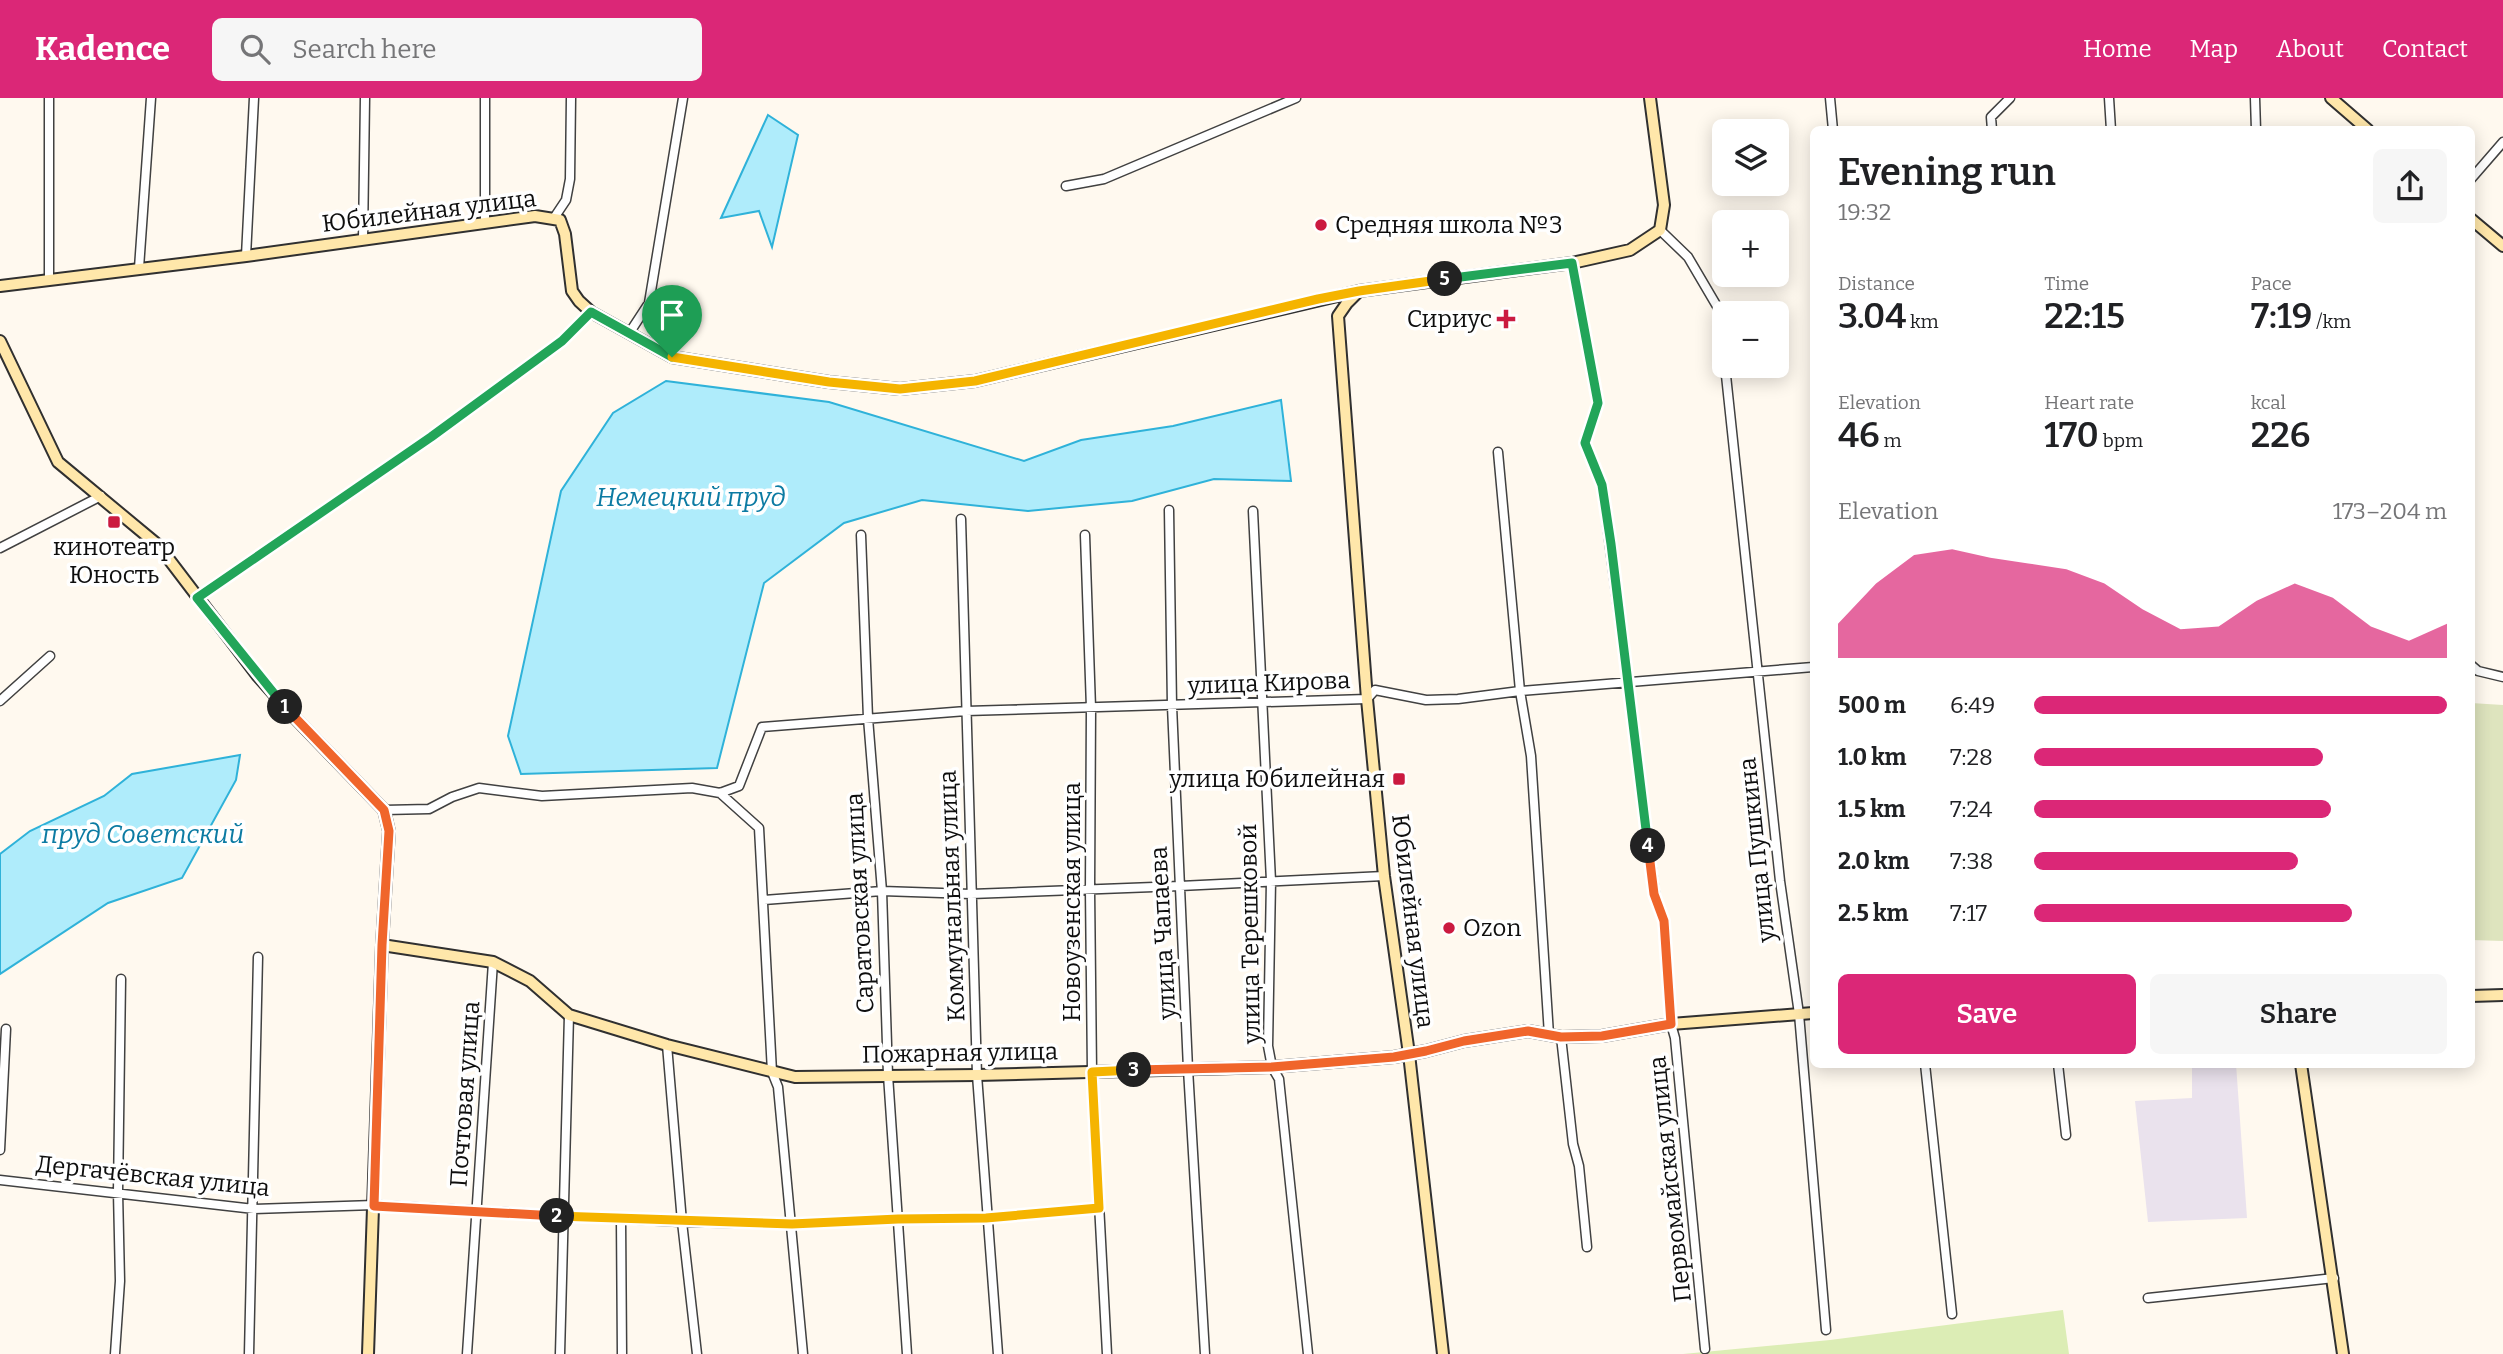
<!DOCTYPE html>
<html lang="en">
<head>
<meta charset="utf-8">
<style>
	body { margin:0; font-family:Bitter,serif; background:#f6f6f6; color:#202124; height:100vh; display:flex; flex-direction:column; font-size:26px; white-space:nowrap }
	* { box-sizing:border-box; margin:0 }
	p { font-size:23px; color:#757577 }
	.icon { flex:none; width:38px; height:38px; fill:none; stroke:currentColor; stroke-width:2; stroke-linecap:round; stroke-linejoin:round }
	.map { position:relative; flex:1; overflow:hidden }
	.side { position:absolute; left:1810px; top:28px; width:665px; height:942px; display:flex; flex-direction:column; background:#fff; border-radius:10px; box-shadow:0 4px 18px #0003 }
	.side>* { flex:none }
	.fabs { position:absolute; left:1712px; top:21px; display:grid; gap:14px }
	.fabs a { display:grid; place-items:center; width:77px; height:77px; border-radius:10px; background:#fff; box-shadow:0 4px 18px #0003; font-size:35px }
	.pin { position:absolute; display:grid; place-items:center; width:60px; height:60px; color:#fff; margin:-72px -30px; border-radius:50% 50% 50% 0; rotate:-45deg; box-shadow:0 0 7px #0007 }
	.pin .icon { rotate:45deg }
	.km { position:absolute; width:35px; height:35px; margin:-18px; border-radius:50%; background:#222; color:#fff; font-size:19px; line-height:35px; text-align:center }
	.round { display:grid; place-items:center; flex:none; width:74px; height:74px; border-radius:10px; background:#f6f6f6 }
	.head { display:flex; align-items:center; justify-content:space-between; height:119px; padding:0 28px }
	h1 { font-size:38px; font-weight:600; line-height:52px }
	.metrics { display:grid; grid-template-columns:repeat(3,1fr); gap:10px; height:119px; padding:7px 28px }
	.metrics div { display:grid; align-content:center }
	.metrics b { font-size:35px; font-weight:600 }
	.metrics small { font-size:19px; font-weight:400 }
	.metrics p { font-size:19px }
	.chart { height:196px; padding:14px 28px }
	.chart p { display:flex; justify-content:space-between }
	.chart svg { width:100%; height:126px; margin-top:7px; fill:#db2777; opacity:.7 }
	.button { display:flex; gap:14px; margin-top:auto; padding:14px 28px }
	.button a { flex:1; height:80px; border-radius:10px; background:#db2777; color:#fff; font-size:28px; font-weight:600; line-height:80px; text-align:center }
	.button a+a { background:#f6f6f6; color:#202124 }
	ul { padding:0 28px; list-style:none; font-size:23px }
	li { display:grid; grid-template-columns:112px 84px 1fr; align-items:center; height:52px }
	li i { height:18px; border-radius:9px; background:#db2777 }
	header { display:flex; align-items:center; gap:42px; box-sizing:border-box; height:98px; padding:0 35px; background:#db2777; color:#fff }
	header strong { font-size:33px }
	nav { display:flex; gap:38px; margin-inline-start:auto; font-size:24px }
	.search { width:490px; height:63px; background:#f6f6f6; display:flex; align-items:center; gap:18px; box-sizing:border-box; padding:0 24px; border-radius:10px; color:#757577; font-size:26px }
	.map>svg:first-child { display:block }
	.industrial { fill:#eae2ed }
	.green { fill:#dcedb5 }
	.cemetery { fill:#dee4be }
	.water { fill:#afecfb; stroke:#2fb2d9; stroke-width:2 }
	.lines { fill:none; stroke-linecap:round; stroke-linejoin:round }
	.street-casing { stroke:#414141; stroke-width:11 }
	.secondary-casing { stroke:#303030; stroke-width:14 }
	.street { stroke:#fff; stroke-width:8 }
	.secondary { stroke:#ffe7aa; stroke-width:10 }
	.split-1-casing { stroke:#fff; stroke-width:14 }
	.split-2-casing { stroke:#fff; stroke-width:14 }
	.split-3-casing { stroke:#fff; stroke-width:14 }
	.split-4-casing { stroke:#fff; stroke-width:14 }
	.split-5-casing { stroke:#fff; stroke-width:14 }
	.split-6-casing { stroke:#fff; stroke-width:14 }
	.split-1 { stroke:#22a559; stroke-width:9 }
	.split-2 { stroke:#f0652b; stroke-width:9 }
	.split-3 { stroke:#f5b400; stroke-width:9 }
	.split-4 { stroke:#f0652b; stroke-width:9 }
	.split-5 { stroke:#22a559; stroke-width:9 }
	.split-6 { stroke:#f5b400; stroke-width:9 }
	.poi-dot { fill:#cb1a40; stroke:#fff; stroke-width:2.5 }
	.labels { text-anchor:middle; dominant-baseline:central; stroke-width:7; stroke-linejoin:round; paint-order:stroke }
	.street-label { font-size:24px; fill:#0e0e0e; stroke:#fff }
	.poi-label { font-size:24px; fill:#0e0e0e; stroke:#fff; text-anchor:start }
	.water-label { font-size:26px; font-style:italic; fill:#0c7ba3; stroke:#fff }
</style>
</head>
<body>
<header>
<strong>Kadence</strong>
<div class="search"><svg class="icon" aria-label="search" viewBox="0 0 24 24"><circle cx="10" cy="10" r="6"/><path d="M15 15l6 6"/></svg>Search here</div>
<nav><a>Home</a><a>Map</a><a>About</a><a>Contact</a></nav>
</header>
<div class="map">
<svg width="2503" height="1256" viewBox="0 0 2503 1256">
	<rect width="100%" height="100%" fill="#fff9ef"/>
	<!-- industrial -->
	<path class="industrial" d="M2192 966H2236L2247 1120 2148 1124 2135 1003 2192 1000Z"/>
	<!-- green -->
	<path class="green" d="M2063 1212 2069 1256H1683L1830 1242Z"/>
	<!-- cemetery -->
	<path class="cemetery" d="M2471 605 2503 607V843L2471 842Z"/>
	<!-- water -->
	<path class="water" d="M768 17 798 37 772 149 759 113 721 120Z
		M666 283 829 304 1024 363 1081 342 1173 328 1281 302 1291 383 1214 381 1132 403 1028 413 922 402 844 425 764 485 717 670 521 676 508 638 561 393 613 315Z
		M240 657 236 682 182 780 108 805 0 876V756L30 733 104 698 132 676Z"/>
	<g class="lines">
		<!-- street casing -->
		<g class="street-casing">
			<path id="street" d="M49 0V181
				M1830 0 1833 32
				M2109 0 2111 32
				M2255 0 2256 32
				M1992 32 1991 19 2010 0
				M2471 81 2503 44
				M1066 88 1104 81 1296 0
				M554 120 566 102 570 81 571 0
				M485 125V0
				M1660 132 1688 159 1718 210 1724 258
				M363 141 365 0
				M246 158 254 0
				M1572 165 1598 305 1585 345 1602 387 1655 796 1664 823 1671 926 1675 940 1705 1251
				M139 170 151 0
				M630 234 649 205 683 0
				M1725 268 1780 783 1799 916 1826 1232
				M1498 354 1520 593 1531 658 1549 937
				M1169 412 1172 608 1188 971 1205 1256
				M1253 413 1271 783 1268 948 1272 969 1279 981 1308 1256
				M961 421 977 977 998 1256
				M861 437 868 620 882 793 888 977 907 1256
				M1085 437 1091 610 1090 792 1092 974 1107 1256
				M0 450 101 398
				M197 500 431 339 562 243 591 214
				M2471 567 2478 573 2503 579
				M0 603 50 558
				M720 695 759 730 772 974 778 989 803 1256
				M384 712 429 711 452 699 479 690 542 698 692 690 720 695 739 688 762 629 966 613 1367 601 1375 592 1426 602 1458 601 1520 593 1813 569
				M764 802 882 793 971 796 1180 788 1384 778
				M1561 939 1573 1046 1579 1068 1587 1149
				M667 947 682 1124 697 1256
				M1925 966 1952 1216
				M2058 966 2066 1037
				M0 1052 6 931
				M0 1082 254 1111 374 1107 682 1124 792 1126 898 1121 986 1120 1099 1110
				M621 1121 622 1256
				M2148 1200 2334 1180
				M115 1256 120 1183 118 1094 121 881
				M249 1256 258 859
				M467 1256 493 864
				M560 1256 569 917"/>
		</g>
		<!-- secondary casing -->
		<g class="secondary-casing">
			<path id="secondary" d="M2331 0 2368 32
				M2471 121 2503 148
				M0 188 246 158 535 118 560 122 565 136 572 193 579 203 591 214 672 259 829 284 900 291 975 283 1359 193 1572 165 1630 152 1660 132 1664 107 1650 0
				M1357 195 1347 205 1338 218 1367 601 1384 778 1409 956 1443 1256
				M0 243 58 364 158 447 257 577 296 621 384 712 389 733 382 847 368 1256
				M382 847 493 864 530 883 569 917 667 947 795 979 977 977 1272 969 1394 959 1426 953 1464 943 1528 933 1561 939 1602 938 1671 926 1813 915
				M2471 898 2503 897
				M2301 966 2343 1256"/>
		</g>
		<!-- street -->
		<use href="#street" class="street"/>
		<!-- secondary -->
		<use href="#secondary" class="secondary"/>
	</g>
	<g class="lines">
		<!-- split-1 casing -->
		<g class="split-1-casing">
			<path id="split-1" d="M285 609 197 500 431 339 562 243 591 214 672 259"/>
		</g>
		<!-- split-2 casing -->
		<g class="split-2-casing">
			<path id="split-2" d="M285 609 384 712 389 733 382 847 374 1108 557 1118"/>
		</g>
		<!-- split-3 casing -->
		<g class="split-3-casing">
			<path id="split-3" d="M557 1118 792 1126 898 1121 986 1120 1099 1110 1092 974 1134 972"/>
		</g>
		<!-- split-4 casing -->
		<g class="split-4-casing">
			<path id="split-4" d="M1134 972 1272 969 1394 959 1426 953 1464 943 1528 933 1561 939 1602 938 1671 926 1664 823 1654 796 1648 748"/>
		</g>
		<!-- split-5 casing -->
		<g class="split-5-casing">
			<path id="split-5" d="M1445 181 1572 165 1598 305 1585 345 1602 387 1611 446 1648 748"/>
		</g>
		<!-- split-6 casing -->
		<g class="split-6-casing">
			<path id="split-6" d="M672 259 829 284 900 291 975 283 1318 201 1359 193 1445 181"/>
		</g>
		<!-- split-1 -->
		<use href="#split-1" class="split-1"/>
		<!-- split-2 -->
		<use href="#split-2" class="split-2"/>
		<!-- split-3 -->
		<use href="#split-3" class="split-3"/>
		<!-- split-4 -->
		<use href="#split-4" class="split-4"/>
		<!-- split-5 -->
		<use href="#split-5" class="split-5"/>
		<!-- split-6 -->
		<use href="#split-6" class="split-6"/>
	</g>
	<!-- markers -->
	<g class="poi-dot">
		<circle cx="1321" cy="127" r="7"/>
		<path d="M1502.5 210.5h7v7h7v7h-7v7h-7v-7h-7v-7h7z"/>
		<rect x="107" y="417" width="14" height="14" rx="3.5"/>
		<rect x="1392" y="674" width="14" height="14" rx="3.5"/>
		<circle cx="1449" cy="830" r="7"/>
	</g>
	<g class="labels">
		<!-- street labels -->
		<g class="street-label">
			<text transform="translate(429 113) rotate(-7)">Юбилейная улица</text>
			<text transform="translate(1269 585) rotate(-2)">улица Кирова</text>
			<text transform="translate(1757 752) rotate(-96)">улица Пушкина</text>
			<text transform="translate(952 798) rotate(-92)">Коммунальная улица</text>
			<text transform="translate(1072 804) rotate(-90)">Новоузенская улица</text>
			<text transform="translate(860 805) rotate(-93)">Саратовская улица</text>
			<text transform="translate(1413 823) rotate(83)">Юбилейная улица</text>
			<text transform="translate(1163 835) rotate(-93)">улица Чапаева</text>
			<text transform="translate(1250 836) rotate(-91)">улица Терешковой</text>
			<text transform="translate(960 955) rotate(-1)">Пожарная улица</text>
			<text transform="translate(465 996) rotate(-86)">Почтовая улица</text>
			<text transform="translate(153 1078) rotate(6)">Дергачёвская улица</text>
			<text transform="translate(1670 1081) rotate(-96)">Первомайская улица</text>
		</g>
		<!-- poi labels -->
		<g class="poi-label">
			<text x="1335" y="127">Средняя школа №3</text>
			<text x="1492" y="221" text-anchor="end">Сириус</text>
			<text x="114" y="449" text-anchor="middle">кинотеатр<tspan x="114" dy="28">Юность</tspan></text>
			<text x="1385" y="681" text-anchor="end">улица Юбилейная</text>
			<text x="1463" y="830">Ozon</text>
		</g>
		<!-- water labels -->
		<g class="water-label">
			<text x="691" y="399">Немецкий пруд</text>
			<text x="143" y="736">пруд Советский</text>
		</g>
	</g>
</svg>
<div class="fabs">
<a><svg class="icon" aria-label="layers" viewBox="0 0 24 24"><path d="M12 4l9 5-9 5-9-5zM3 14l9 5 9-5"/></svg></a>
<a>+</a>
<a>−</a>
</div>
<div class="pin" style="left:672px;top:259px;background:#1e9e55"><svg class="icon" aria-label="arrive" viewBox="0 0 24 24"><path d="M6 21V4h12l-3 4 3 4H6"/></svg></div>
<b class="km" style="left:285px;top:609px">1</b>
<b class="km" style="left:557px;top:1118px">2</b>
<b class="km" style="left:1134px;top:972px">3</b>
<b class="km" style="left:1648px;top:748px">4</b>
<b class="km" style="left:1445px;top:181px">5</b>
<section class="side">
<div class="head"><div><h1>Evening run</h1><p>19:32</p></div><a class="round"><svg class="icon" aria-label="share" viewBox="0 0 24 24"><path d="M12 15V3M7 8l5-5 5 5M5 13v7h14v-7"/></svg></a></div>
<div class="metrics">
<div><p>Distance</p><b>3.04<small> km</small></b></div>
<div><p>Time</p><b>22:15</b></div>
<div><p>Pace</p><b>7:19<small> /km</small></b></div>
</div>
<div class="metrics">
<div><p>Elevation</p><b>46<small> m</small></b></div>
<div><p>Heart rate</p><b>170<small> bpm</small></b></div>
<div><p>kcal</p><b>226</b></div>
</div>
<div class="chart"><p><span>Elevation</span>173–204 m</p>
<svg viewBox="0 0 160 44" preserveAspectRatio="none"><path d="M0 44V32L10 18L20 8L30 6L40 9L50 11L60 13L70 18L80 27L90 34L100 33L110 24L120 18L130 23L140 33L150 38L160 32V44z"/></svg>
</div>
<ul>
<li><b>500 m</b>6:49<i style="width:100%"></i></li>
<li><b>1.0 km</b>7:28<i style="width:70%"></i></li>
<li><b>1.5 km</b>7:24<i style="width:72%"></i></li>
<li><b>2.0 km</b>7:38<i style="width:64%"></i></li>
<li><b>2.5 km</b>7:17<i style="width:77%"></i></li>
</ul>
<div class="button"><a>Save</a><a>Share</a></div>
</section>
</div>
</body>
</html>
